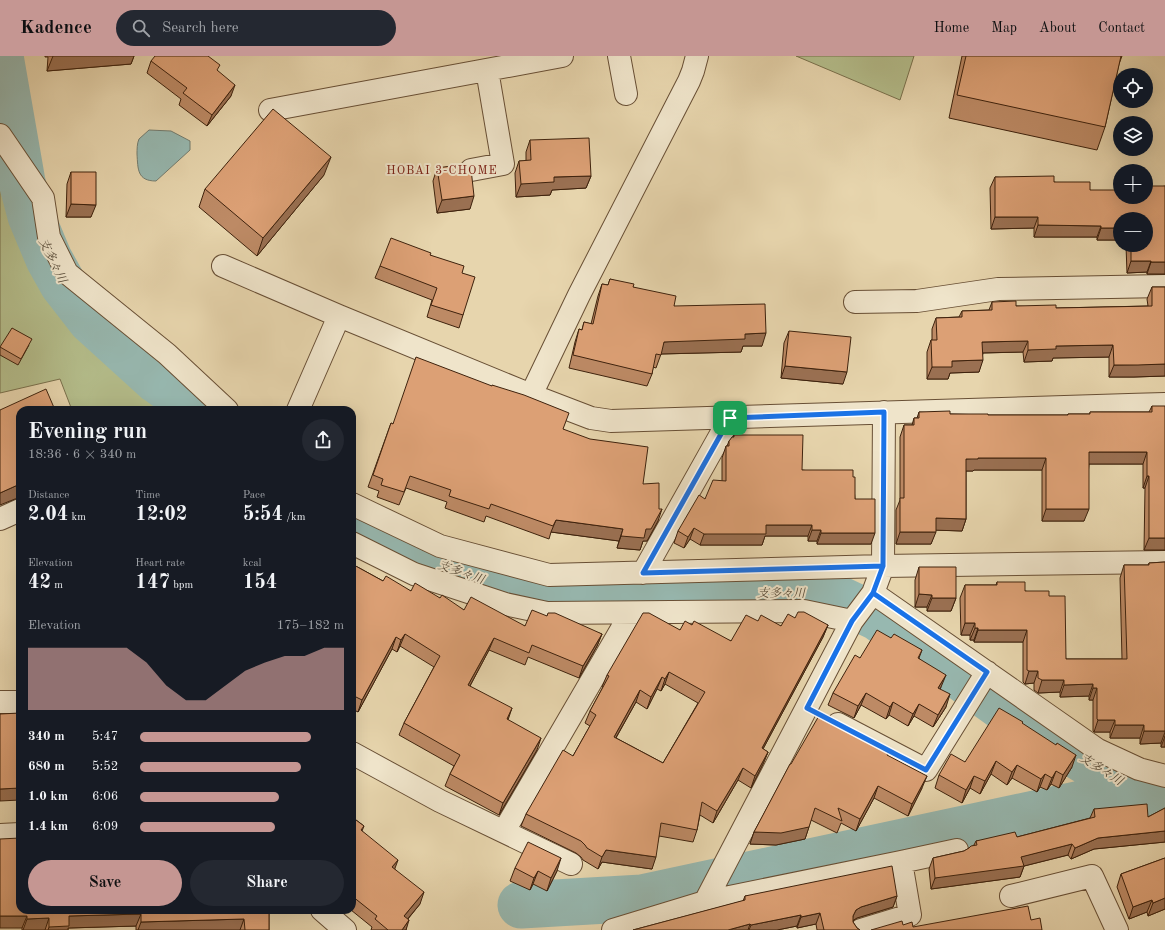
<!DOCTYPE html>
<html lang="en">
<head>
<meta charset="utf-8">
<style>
	body { margin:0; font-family:"Old Standard TT","Noto Serif JP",serif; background:#242831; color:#f1f3f6; height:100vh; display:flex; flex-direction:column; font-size:15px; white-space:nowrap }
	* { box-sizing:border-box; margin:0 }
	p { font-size:13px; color:#9ea1a6 }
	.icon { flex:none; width:22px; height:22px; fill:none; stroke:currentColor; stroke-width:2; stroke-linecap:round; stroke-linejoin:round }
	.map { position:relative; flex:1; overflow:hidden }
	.sheet { position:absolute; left:16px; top:350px; width:340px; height:508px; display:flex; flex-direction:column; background:#171b24; border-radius:12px; box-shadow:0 4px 16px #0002 }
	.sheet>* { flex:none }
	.buttons { position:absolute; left:1113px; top:12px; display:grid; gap:8px }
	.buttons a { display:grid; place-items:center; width:40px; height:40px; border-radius:50%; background:#171b24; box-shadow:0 4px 16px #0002; font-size:20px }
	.pin { position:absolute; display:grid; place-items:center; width:34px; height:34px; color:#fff; margin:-17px; border-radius:8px; box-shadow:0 2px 6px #0006 }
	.round { display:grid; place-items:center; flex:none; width:42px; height:42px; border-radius:21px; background:#242831 }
	.summary { display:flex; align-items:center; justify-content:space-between; height:68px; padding:0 12px }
	h1 { font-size:22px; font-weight:700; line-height:30px }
	.figures { display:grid; grid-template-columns:repeat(3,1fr); gap:6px; height:68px; padding:4px 12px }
	.figures div { display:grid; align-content:center }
	.figures b { font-size:20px; font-weight:700 }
	.figures small { font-size:11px; font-weight:400 }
	.figures p { font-size:11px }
	.chart { height:112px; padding:8px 12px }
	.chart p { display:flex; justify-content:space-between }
	.chart svg { width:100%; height:72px; margin-top:4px; fill:#c59692; opacity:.7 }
	.action { display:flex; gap:8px; margin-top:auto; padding:8px 12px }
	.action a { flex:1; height:46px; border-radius:24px; background:#c59692; color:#111; font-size:16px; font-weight:700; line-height:46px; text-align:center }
	.action a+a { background:#242831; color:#f1f3f6 }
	ul { padding:0 12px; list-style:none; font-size:13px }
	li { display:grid; grid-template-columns:64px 48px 1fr; align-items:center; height:30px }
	li i { height:10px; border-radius:5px; background:#c59692 }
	header { display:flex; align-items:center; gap:24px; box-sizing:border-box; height:56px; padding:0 20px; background:#c59692; color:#111 }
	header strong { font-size:19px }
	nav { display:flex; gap:22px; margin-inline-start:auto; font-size:14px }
	.search { width:280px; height:36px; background:#242831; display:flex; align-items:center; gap:10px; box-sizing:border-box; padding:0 14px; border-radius:22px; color:#9ea1a6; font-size:15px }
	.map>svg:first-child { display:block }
	.green { fill:#b4bd8b; stroke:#79704c }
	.water { fill:#97b8b0; stroke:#737c6f }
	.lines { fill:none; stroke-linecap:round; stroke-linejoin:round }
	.river { stroke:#97b8b0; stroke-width:47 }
	.minor-casing { stroke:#684f35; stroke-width:24 }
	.minor { stroke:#efe4ca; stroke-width:22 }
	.wall { fill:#bd8a65; stroke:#3e220d; fill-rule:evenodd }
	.shaded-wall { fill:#9a7052; stroke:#3e220d }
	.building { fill:#dca075; stroke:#3e220d; fill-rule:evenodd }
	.route-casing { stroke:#fff; stroke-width:8 }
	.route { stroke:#1a73e8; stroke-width:5 }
	.labels { text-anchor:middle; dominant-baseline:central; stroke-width:4; stroke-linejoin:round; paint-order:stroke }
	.neighbourhood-label { font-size:12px; letter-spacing:1px; fill:#7a1f14; stroke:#efe4ca }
	.water-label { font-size:12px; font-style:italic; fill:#544836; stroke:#efe4ca }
</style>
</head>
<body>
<header>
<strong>Kadence</strong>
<div class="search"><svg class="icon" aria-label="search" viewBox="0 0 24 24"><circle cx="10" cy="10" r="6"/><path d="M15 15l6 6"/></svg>Search here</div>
<nav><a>Home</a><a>Map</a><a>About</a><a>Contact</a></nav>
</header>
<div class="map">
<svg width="1165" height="874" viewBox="0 0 1165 874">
	<rect width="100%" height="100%" fill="#e7d5ad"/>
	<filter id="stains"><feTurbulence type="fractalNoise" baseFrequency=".005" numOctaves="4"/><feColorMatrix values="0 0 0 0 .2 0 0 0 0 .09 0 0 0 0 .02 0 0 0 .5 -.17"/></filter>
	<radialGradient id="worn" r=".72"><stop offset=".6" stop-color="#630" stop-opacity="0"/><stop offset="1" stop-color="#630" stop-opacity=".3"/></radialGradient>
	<!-- green -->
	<path class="green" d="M796 0H914L900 44Z
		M0 103 9 117 15 152 50 244 162 354H72L60 323 0 337Z"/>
	<!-- water -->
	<path class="water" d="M149 74 171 75 190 85V94L156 125C137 125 138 113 137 98 137 94 137 87 139 83 142 80 146 77 149 74Z"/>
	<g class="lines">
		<!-- river -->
		<path class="river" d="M0 0 22 126 31 160 49 203 63 228 91 264 157 324 199 354
			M352 470 401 496 482 524 533 538 578 539H830L877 561 1032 672 1137 736 1165 738
			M521 849 642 842 1137 736"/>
		<!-- minor casing -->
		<g class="minor-casing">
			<path id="minor" d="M619 0 626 38
				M270 54 562 0
				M0 79 43 142 49 181 67 217 167 298 227 354
				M471 114 503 108 487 14
				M223 210 339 260 531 339 591 362 611 365C795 360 980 353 1165 348
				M855 246 917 245 998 233 1165 230
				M531 339 579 239 689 25 693 15 697 0
				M298 354 339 260
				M352 448 440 490 549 519 883 510 1165 506
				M0 463 20 454
				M352 487 414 518 505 548 547 557 804 555 852 565
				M643 517 730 362
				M873 537 1098 694 1139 713 1165 720
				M0 646H20
				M838 668 926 714 987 616
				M352 697 440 745 571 808
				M504 775 631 557
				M0 779 20 778
				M1011 840 1092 820 1117 874
				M705 846 852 565 873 537 883 510 884 356
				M322 854 345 874
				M613 874 705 846 901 806 957 794
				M861 874 910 859 901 806"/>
		</g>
		<!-- minor -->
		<use href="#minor" class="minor"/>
	</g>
	<!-- wall -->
	<path class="wall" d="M45 0H134L131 8 47 15 48 1H45Z
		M962 0H1122L1119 8 1105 71 1097 94 949 62Z
		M151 5 218 15 231 40 207 70 179 49 181 43 147 17Z
		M530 84 591 120 586 132 552 134 550 139 516 141 515 117 519 105H526V96Z
		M437 112 470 153 437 157 433 125Z
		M71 116 91 161H66L67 128Z
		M324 119 257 200 199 151 205 133Z
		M995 121 1054 126 1120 141 1165 130V218H1147V216L1127 217 1126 189H1146V163H1120V184H1097V181H1034V172L991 173 990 132Z
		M430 199 462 217 463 259 459 272 427 261 432 244 375 222 380 210Z
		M610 223 633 231 674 250 762 290H743L741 296 661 298 656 312 653 311 652 318 647 330 569 312 575 286 579 273 582 274 584 266 591 268 598 240 602 228 608 229Z
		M1152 231H1165V320L1134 321H1109V301L1053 302 1052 305 1024 306 1023 296 983 297 979 316 950 317 948 323H927V296L931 284H932V273L936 262 959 261 962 255 989 254 992 246 1016 250 1056 252 1148 250 1147 243Z
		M789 275 843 328 781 322 784 287Z
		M29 289 18 309 0 299V291Z
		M1152 350 1165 494H1144L1145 432H1143V408H1089L1084 465H1042V414H974L973 415H966V463L962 475 936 474 931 488H896V454L900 444V381L904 369H912L914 362H917L919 356 950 358 988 359H1067L1068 358H1090V356H1149Z
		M391 367 393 368 563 373 643 428 658 465 647 485H643L640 494 617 492 619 485 551 476 549 483 486 460 484 466 445 452 447 446 406 432 399 449 377 441 379 435 368 431Z
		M734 379 802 414 853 421 855 443 871 488H817V485H808V480H765L762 489H700L690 483 684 492 674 487 678 475 705 443 722 425V402L726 390H727L729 385 733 381Z
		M20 464V471L19 468Z
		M1165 506V691H1161V687L1140 688V682H1110V676H1094L1093 675V644H1089V640L1060 641V636L1038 637 1034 634V627L1025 628 1023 626V586H974V584H970V579H961L960 542 965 529H996L997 526 1025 535 1049 540 1066 603H1122L1120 522 1124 509H1148L1149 507Z
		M352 508 383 525 411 535 440 542 464 554 525 570 547 560 602 578 597 590 579 622 528 601 525 609 489 594 470 630 508 664 537 694 499 759 445 730 450 718 454 710 399 679 404 667 434 611 400 590 397 596 392 593 358 656 352 653Z
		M919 511 956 542 951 555H927V551H915V524Z
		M795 562 828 569 823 581 763 693 768 696 763 708 751 732 738 724 713 767 700 759 697 774 693 786 659 780 652 813 602 806 598 813 583 804 581 801 576 797 521 770 526 758 573 700 590 670 585 667 590 655 603 631H602L607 619 680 574 692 569 731 585 758 565 781 570ZM665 628 698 647 663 707 616 682 636 646 647 653 657 633 661 635Z
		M891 582 922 594 919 602 941 631 940 633 946 651 933 671 914 660 908 670 889 659 886 663 861 649 854 662 828 649 833 637 860 602Z
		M1022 668 1072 711 1059 732 1051 728 1047 734 1040 731 1037 736 1012 722 1007 729 991 718 980 738 970 732 962 747 935 732 939 719 965 706Z
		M887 699 922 732 908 760 874 742 856 775 841 767 837 777 811 764 805 783 776 789 750 788 754 776 791 708Z
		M1165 752V786L1094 793 1071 803 1068 799 1024 810 1020 821 931 833 929 813 933 802 964 795 974 789 976 785 1017 781 1090 762 1094 753 1148 761Z
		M352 761 364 770 362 775 395 813 420 848 408 863 406 874H371L372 871 351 854H352Z
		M20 782 269 854V874H136V870L68 872V874H22Z
		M1165 802V853L1148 860 1147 856 1129 863 1117 831 1121 818Z
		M515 812 557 815 547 835 533 828 530 834 510 825Z
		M745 840H897L893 851 857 862 853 865V866L857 872 860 874H817L816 868 797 872V870L777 874H633L743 845Z"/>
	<!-- shaded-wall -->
	<path class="shaded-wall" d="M53 0H134L131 8 47 15Z
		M235 29 231 40 207 70 212 59Z
		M331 101 324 119 257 200 263 182Z
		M591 120 586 132 552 134 550 139 516 141 521 128 554 121Z
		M474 140 470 153 437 157 442 144Z
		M71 148 96 149 91 161H66Z
		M995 161H1038L1034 172 991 173Z
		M1038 169 1101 170 1097 181H1034Z
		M1101 172H1120V184H1097Z
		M1131 205H1151L1147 216 1127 217Z
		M1151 206H1165V218H1147Z
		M766 277 762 290H743L741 296 659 298 664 286 745 278Z
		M1028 285 1023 296 978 297 982 286Z
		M1113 289 1109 301 1053 302 1052 305 1024 306 1028 294 1056 290Z
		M983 304 979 316 950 317 948 323H927L932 311 952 305Z
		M1165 308V320L1134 321H1109L1114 309Z
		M785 310 847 316 843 328 781 322Z
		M1089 396H1147L1143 408H1084Z
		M978 402H1046L1042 414H974L973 415H962L966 403Z
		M1147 420H1149L1145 432H1143Z
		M20 428V442L15 443 0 449V437Z
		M662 453 658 465 647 485H643L640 494 617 492 621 480 646 473Z
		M1046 453H1089L1084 465H1042Z
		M936 462 966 463 962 475 931 474Z
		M556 464 623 473 619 485 551 476Z
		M766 469H812L808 480H765L762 489H700L704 478Z
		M694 472 690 483 684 492 688 481Z
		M812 474H821L817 485H808Z
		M900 476H936L931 488H896Z
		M821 477H875L871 488H817Z
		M1149 482H1165V494H1144Z
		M919 538 932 539 927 551H915Z
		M932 542H956L951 555H927Z
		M965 567H975L970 579H961Z
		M828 569 823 581 757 704 762 692Z
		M975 572H978L974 584H970Z
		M978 574H1027L1023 586H974Z
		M405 578 400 590 397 596 401 584Z
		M602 578 597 590 579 622 583 610Z
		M396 581 392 593 358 656 362 644Z
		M494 582 489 594 464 641 468 629Z
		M1029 615H1038L1034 627 1025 628Z
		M669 616 665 628 661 635 665 623Z
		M946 619 941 631 934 644 938 632Z
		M662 621 657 633 647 653 651 641Z
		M1042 624H1064L1060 636 1038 637Z
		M1093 628 1089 640 1060 641 1064 629Z
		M1093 632H1097L1093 644H1089Z
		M640 634 636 646 610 692 614 681Z
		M866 637 861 649 854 662 858 650Z
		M950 638 946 651 933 671 938 659Z
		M893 646 889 659 886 663 890 651Z
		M919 648 914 660 908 670 913 658Z
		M512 652 508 664 507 663Z
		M1098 664H1115L1110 676H1094Z
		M1115 669H1144L1140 682H1110Z
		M1144 675H1165V676L1161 687 1140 688Z
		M1165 680V691H1161Z
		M541 682 537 694 499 759 503 747Z
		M768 696 763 708 751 732 755 720Z
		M1076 699 1072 711 1059 732 1063 719Z
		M996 705 991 718 980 738 985 725Z
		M1017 709 1012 722 1007 729 1012 716Z
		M743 712 738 724 713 767 717 755Z
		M1056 715 1051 728 1047 734 1052 722Z
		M1045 718 1040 731 1037 736 1041 723Z
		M927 720 922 732 908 760 912 748Z
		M974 720 970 732 962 747 966 734Z
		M878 730 874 742 856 775 860 763Z
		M20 732V744L0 745V733Z
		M809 771 805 783 776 789 750 788 754 776Z
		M1165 775V786L1094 793 1071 803 1075 792 1098 782Z
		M1072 788 1068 799 1024 810 1020 821 931 833 935 822Z
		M606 794 656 801 652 813 602 806 598 813 602 801Z
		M561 802 557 815 547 835 551 822Z
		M398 804 394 815 392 811Z
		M538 815 533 828 530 834 534 822Z
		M424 836 420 848 400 872 404 860Z
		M897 840 893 851 857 862 852 865 853 860 856 854 861 851Z
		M1165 842V853L1148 860 1153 847Z
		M1152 844 1147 856 1129 863 1133 851Z
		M820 857 816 868 797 872 801 861Z
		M141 858 136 870 68 872V874H48L49 871 69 860Z
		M801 859 797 870 777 874H749L751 869Z
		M0 860H27L22 872H0Z
		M49 862 45 874H23L27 863Z
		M244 863 240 874H138L141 866Z
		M409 864 406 874H402Z
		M750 868 748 874H728Z"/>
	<!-- building -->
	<path class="building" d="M155 0H208L220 9 217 14 235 29 212 59 183 37 187 32 151 5Z
		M966 0H1121L1105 71 957 39Z
		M273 53 331 101 263 182 205 133Z
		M589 82 591 120 554 121V126L521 128 519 105 531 104 530 84Z
		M465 108 471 113 474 140 442 144 437 112Z
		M71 116H96V149L71 148Z
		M1054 120V126H1090V134H1120V141H1146V130H1165V206H1151V205H1131V189H1146V163H1120V172H1101V170L1038 169V161H995V121Z
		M391 182 431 197 430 199 464 210 462 217 475 221 463 259 431 249 437 232 380 210Z
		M610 223 634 228 633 231 676 240 674 250 765 248 766 277 745 278V283L664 286 661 299 656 298 652 318 573 299 579 273 582 274 584 266 593 268 602 228 608 229Z
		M1152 231H1165V308L1138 309H1114L1113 289 1056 290V293L1028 294V285L982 286 983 304 952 305V311H932L931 284H937L936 262 962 261V255L992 254V246L1016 245V250L1056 249V252L1152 250Z
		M12 272 32 283 21 303 0 291Z
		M789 275 851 281 847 316 785 310Z
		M416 301 492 330V329L524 339 569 357 563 373 590 383 648 391 643 428 659 427V453H662L651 473H646L644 482 621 480 623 473 556 464 553 470 491 448 489 453 449 440 451 434 410 420 404 436 381 429 383 423 373 419 391 367 393 368Z
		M46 333 55 354H20V428L0 437V354Z
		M1152 350H1165V482H1149V420H1147V396H1089V453H1046V402H978V403H966V463L936 462V476H900V442H904V369H914V362H919V356L950 355V358H988V359H1068V358H1090V356H1152Z
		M734 379H803L802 414H853V421H855V443H875V477H821V474H812V469H766V478H704L694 472 688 481 678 475 699 439 705 443 713 424 726 425V390H729V385L732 381H734Z
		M1165 506V675H1144V669H1115V664H1098L1097 663V632H1093V628L1064 629V624H1042L1038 622V615H1029L1027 614V574H978V572H975V567H965V529H997V526H1025V535H1049V540H1065L1066 603H1127L1124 509H1149V507Z
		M352 508 383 525 386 520 411 535 415 527 440 542 442 539 464 554 471 541 525 570 532 554 547 560 548 557H555L602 578 583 610 532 589 529 597 494 582 468 629 512 652 507 663 541 682 503 747 450 718 460 699 404 667 440 600 405 578 401 584 396 581 362 644 352 639V619L353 618 352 617Z
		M919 511H956V542H932V539L919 538Z
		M798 556H804L828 569 762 692 768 696 755 720 743 712 717 755 702 746 697 774 661 767 656 801 606 794 602 801 587 792 585 789 581 785 526 758 563 694 573 700 596 659 590 655 609 620 607 619 643 557H649L680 574 685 565 692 569 694 565 731 585 746 559 758 565 761 559 781 570 788 558 795 562ZM669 616 705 636 663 707 614 681 640 634 651 641 662 621 665 623Z
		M877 574 891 582 894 578 922 594 918 602 946 619 938 632 950 638 938 659 919 648 913 658 893 646 890 651 866 637 858 650 833 637 855 599 860 602Z
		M999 652 1023 666 1022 667 1056 689 1057 687 1076 699 1063 719 1056 715 1052 722 1045 718 1041 723 1017 709 1012 716 996 705 985 725 974 720 966 734 939 719 951 698 965 706Z
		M20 657V732L0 733V658Z
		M820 658 889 695 887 699 927 720 912 748 878 730 860 763 838 752 842 765 815 752 809 771 781 777 754 776 790 708H791Z
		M1147 748 1148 761 1165 752V775L1098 782 1075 792 1072 788 1021 801 1024 810 935 822 933 802 964 795 969 792 971 790 977 789 976 785 1015 776 1017 781 1095 761 1094 753Z
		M352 761 364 770 361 774 398 804 392 811 424 836 404 860 409 864 402 874H388L375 863 377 860 352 840Z
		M20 782V854H269V874H245L244 863 141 866V858L69 860V870L49 871V862L27 863V860H0V783Z
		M528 786 561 802 551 822 538 815 534 822 515 812Z
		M1165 802V842L1153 847 1152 844 1133 851 1121 818Z
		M892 810 897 840 861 851 856 854 853 860V866L857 872 860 874H824L820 857 801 861V859L751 869 750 868 728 874H633L745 844V840Z
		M1028 850 1031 864 1040 862 1042 874H871L902 865 903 869 912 866 913 871Z"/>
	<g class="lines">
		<!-- route casing -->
		<g class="route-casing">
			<path id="route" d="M730 362 884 356 883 510 873 537 852 565 807 652 926 714 987 616 873 537 883 510 643 517 730 362"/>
		</g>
		<!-- route -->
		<use href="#route" class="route"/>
	</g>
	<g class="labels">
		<!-- neighbourhood labels -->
		<g class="neighbourhood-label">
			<text x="442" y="115">HOBAI 3-CHOME</text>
		</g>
		<!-- water labels -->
		<g class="water-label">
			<text transform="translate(52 205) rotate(64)">支多々川</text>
			<text transform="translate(461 517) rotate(19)">支多々川</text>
			<text x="781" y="538">支多々川</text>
			<text transform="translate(1101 714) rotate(32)">支多々川</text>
		</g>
	</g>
	<rect width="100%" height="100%" filter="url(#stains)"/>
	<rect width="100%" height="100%" fill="url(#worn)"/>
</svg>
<div class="buttons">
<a><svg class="icon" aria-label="locate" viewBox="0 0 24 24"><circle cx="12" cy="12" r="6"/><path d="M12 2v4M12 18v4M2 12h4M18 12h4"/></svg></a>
<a><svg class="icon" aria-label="layers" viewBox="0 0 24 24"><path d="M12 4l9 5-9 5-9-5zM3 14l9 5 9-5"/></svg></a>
<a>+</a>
<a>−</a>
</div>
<div class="pin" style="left:730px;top:362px;background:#1e9e55"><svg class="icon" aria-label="arrive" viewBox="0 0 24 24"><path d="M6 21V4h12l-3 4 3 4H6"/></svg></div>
<section class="sheet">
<div class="summary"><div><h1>Evening run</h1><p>18:36 · 6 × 340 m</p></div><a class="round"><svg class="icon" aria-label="share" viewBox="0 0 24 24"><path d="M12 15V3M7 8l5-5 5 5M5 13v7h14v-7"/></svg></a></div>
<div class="figures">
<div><p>Distance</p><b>2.04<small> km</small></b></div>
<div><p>Time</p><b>12:02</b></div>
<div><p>Pace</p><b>5:54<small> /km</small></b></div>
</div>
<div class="figures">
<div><p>Elevation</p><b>42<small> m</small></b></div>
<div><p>Heart rate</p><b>147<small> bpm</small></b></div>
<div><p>kcal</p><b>154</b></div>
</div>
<div class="chart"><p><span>Elevation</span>175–182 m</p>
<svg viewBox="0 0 160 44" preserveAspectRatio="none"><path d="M0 44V6L10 6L20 6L30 6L40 6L50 6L60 15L70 29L80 38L90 38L100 29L110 20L120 15L130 11L140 11L150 6L160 6V44z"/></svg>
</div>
<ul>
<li><b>340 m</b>5:47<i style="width:84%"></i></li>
<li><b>680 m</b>5:52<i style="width:79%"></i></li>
<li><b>1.0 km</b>6:06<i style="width:68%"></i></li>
<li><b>1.4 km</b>6:09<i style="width:66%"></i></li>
</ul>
<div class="action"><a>Save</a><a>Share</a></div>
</section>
</div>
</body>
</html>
